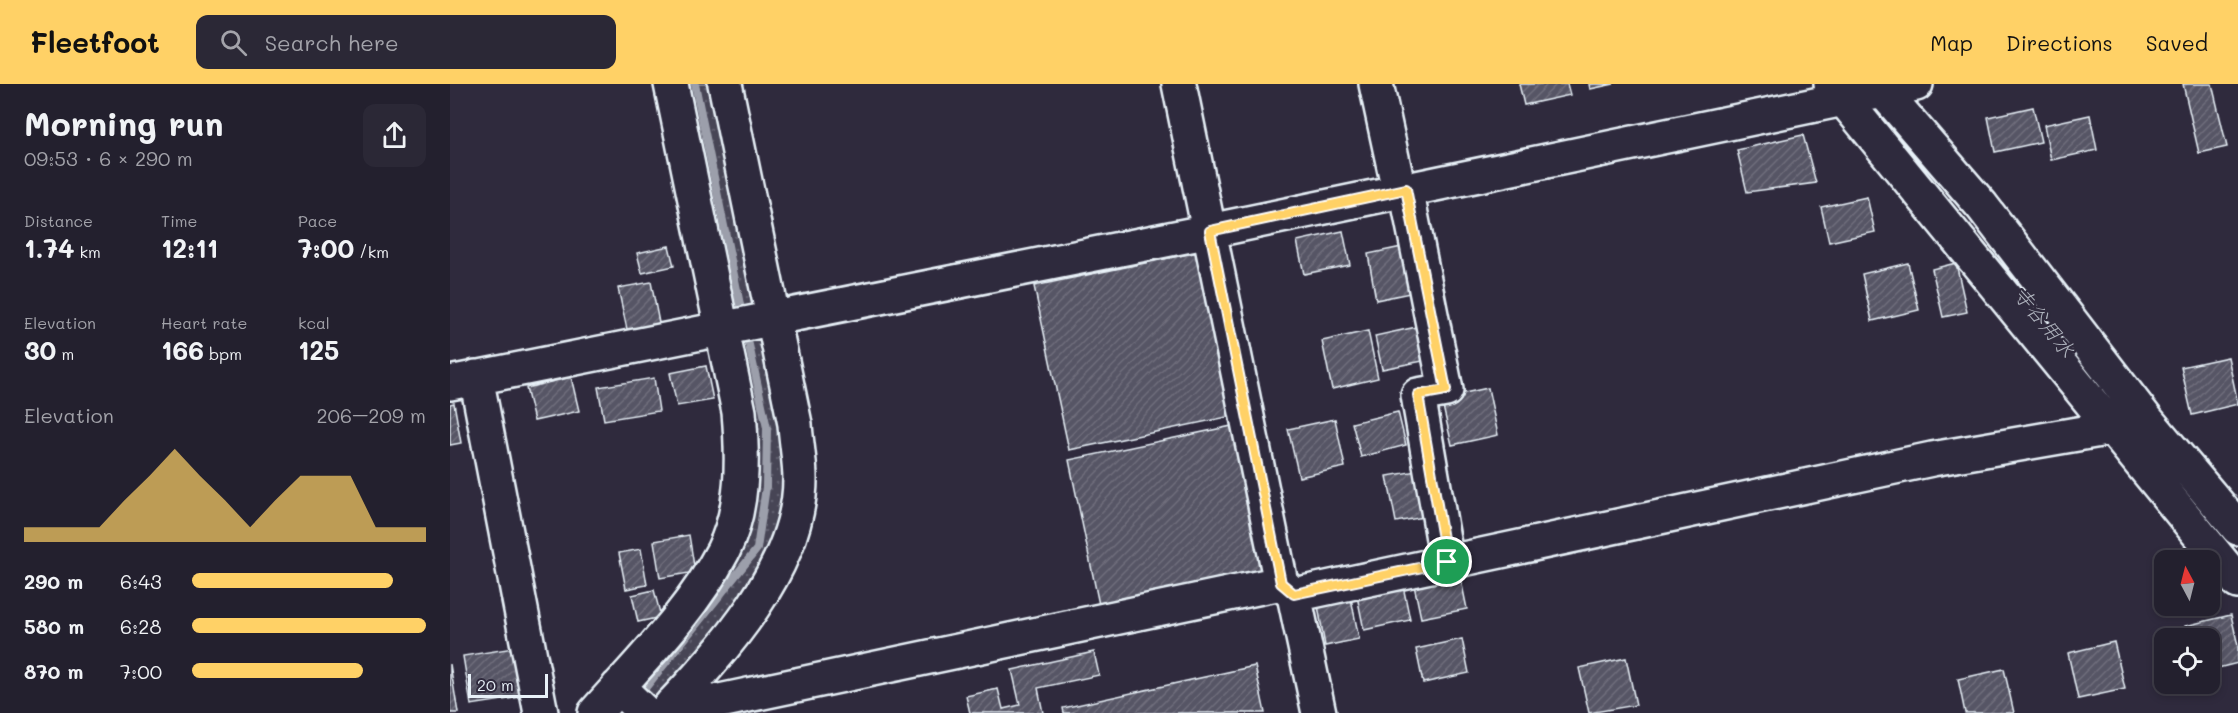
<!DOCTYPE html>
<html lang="en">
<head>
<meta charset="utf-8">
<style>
	body { margin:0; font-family:Mali,"Klee One",sans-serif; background:#2b2836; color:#f1f3f6; height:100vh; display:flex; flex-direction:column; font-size:22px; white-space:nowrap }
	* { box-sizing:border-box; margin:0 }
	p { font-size:20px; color:#a3a3aa }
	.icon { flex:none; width:33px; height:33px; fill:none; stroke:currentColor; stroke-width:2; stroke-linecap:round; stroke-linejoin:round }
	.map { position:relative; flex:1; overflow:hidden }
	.panel { display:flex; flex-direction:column; background:#23202e; width:450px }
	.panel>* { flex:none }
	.needle { width:39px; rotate:353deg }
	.buttons { position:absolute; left:1704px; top:466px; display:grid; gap:12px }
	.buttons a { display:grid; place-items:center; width:66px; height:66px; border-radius:12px; background:#23202e; box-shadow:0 3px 9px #0003,0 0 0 2px #403e4a; font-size:30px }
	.scale { position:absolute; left:18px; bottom:15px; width:80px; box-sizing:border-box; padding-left:6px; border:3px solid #e8f1f8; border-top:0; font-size:16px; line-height:21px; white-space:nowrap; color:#e8f1f8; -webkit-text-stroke:4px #2f2a3d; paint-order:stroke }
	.pin { position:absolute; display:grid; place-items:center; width:51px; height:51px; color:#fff; margin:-26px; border:3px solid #fff; border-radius:50%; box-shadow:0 2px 6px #0007 }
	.round { display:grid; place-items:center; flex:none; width:63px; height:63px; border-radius:12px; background:#2b2836 }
	.headline { display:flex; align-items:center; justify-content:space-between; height:102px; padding:0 24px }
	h1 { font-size:33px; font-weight:700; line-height:45px }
	.figures { display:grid; grid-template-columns:repeat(3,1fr); gap:9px; height:102px; padding:6px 24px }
	.figures div { display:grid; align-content:center }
	.figures b { font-size:26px; font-weight:700 }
	.figures small { font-size:16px; font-weight:400 }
	.figures p { font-size:16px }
	.chart { height:168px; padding:12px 24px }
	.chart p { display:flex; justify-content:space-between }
	.chart svg { width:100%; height:108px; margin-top:6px; fill:#ffd166; opacity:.7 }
	ul { padding:0 24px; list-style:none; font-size:20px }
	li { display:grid; grid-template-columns:96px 72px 1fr; align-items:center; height:45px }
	li i { height:15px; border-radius:8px; background:#ffd166 }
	header { display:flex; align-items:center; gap:36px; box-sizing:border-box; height:84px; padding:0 30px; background:#ffd166; color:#111 }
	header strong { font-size:28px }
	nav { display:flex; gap:33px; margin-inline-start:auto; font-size:21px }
	.search { width:420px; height:54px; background:#2b2836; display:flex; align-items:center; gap:15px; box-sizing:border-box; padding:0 21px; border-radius:12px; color:#a3a3aa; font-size:22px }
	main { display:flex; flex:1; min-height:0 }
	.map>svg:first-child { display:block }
	.grass { fill:url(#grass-dots); stroke:#979aa6; stroke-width:1.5 }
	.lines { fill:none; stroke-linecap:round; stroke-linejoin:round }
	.stream { stroke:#9c9fab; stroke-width:8 }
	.building { fill:url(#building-hatch); stroke:#e8f1f8; stroke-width:1.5 }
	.minor-casing { stroke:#e8f1f8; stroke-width:38 }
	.minor { stroke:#2f2a3d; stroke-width:33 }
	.route-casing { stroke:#fff; stroke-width:12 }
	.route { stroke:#ffd166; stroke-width:8 }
	.labels { text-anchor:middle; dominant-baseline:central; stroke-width:4.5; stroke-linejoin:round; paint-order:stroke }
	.water-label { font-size:21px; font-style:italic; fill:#afb4be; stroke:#2f2a3d }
</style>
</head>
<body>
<header>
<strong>Fleetfoot</strong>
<div class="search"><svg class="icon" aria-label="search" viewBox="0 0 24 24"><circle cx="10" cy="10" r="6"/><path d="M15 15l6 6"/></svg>Search here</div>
<nav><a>Map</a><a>Directions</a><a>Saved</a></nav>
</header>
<main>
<section class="panel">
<div class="headline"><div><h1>Morning run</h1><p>09:53 · 6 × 290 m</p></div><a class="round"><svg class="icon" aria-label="share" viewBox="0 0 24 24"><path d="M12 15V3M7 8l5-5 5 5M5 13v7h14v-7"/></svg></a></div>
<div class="figures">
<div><p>Distance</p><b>1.74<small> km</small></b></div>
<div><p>Time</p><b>12:11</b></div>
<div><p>Pace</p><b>7:00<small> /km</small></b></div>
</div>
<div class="figures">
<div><p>Elevation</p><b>30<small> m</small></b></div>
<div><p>Heart rate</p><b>166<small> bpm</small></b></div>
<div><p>kcal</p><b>125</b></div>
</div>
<div class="chart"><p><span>Elevation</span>206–209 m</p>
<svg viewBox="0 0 160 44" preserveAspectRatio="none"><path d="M0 44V38L10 38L20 38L30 38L40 27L50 17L60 6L70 17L80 27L90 38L100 27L110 17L120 17L130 17L140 38L150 38L160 38V44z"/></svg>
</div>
<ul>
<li><b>290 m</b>6:43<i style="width:86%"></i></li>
<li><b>580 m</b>6:28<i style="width:100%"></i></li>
<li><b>870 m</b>7:00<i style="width:73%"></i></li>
</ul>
</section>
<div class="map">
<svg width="1788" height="629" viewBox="0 0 1788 629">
	<defs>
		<pattern id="grass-dots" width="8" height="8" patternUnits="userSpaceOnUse" patternTransform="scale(1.5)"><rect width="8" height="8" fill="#464455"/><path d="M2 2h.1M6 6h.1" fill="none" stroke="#615f6e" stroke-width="1.8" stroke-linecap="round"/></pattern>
		<pattern id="building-hatch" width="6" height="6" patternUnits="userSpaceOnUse" patternTransform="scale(1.5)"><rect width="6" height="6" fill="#575565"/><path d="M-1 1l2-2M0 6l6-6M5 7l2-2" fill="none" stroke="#6f6e7c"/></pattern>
	</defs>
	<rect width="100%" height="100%" fill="#2f2a3d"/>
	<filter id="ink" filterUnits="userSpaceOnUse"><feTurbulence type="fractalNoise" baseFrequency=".0167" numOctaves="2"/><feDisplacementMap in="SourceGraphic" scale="12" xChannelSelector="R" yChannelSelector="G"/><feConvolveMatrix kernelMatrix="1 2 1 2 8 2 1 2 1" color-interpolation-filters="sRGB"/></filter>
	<g filter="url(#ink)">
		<!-- grass -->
		<path class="grass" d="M221 0H275L340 314 342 444 215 629H144L181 588 288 416Z"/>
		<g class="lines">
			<!-- stream -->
			<path class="stream" d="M245 0 293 235
				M188 613 307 465 316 403 317 344 296 247"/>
		</g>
		<!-- building -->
		<path class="building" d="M1069 0H1117L1120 11 1074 21Z
			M1139 0H1164L1140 5Z
			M1733 0H1762L1777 63 1749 69Z
			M1583 23 1591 58 1545 68 1538 33Z
			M1640 31 1647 66 1601 76 1594 41Z
			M1353 51 1366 99 1297 108 1287 66Z
			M1417 113 1425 148 1379 158 1371 123Z
			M893 147 900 181 854 190 847 157Z
			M219 162 224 182 192 189 187 169Z
			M952 163 960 209 926 216 918 170Z
			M748 168 782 332 619 366 584 202Z
			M1458 179 1469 226 1422 237 1412 190Z
			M1506 179 1517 228 1493 233 1482 185Z
			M201 198 210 244 178 250 168 204Z
			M971 242 978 276 932 285 925 252Z
			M918 247 928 294 882 305 872 257Z
			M1778 273 1788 320 1742 331 1731 283Z
			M256 282 263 316 227 322 220 289Z
			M121 293 129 327 84 337 76 304Z
			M204 294 209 327 154 336 148 303Z
			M1038 304 1048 351 1002 361 991 314Z
			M4 319 11 359 0 361V320Z
			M948 328 956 361 911 373 902 339Z
			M885 335 895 383 849 393 838 345Z
			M782 342 816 506 653 540 619 376Z
			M972 386 980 432 946 438 937 392Z
			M239 451 245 488 210 494 204 457Z
			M191 465 197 501 176 505 169 469Z
			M1010 491 1017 525 971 534 964 501Z
			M953 502 960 536 914 546 907 512Z
			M204 506 211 533 188 538 182 511Z
			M900 509 909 555 875 562 867 516Z
			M1781 531 1788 562V579L1760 586V555H1738L1735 542Z
			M1012 555 1019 589 973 599 966 565Z
			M1664 558 1675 605 1628 615 1618 569Z
			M63 564 71 613 21 621 13 572Z
			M644 568 649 591 588 604 593 629H520L516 612 548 605 553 625 570 621 562 586Z
			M1176 574 1186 621 1139 629 1129 584Z
			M0 580 8 629H0Z
			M805 582 815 629H614L613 624Z
			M1554 585 1564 629H1515L1508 595Z"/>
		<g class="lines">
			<!-- minor casing -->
			<g class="minor-casing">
				<path id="minor" d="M729 0 831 499 844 511 869 629
					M926 0 949 106
					M1381 0 1788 498
					M1427 0 1532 122 1696 335 1788 444
					M956 105 996 306 968 311 997 478
					M26 293 91 629
					M0 299 760 147 1466 0
					M844 511 1482 375 1668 343 1696 335
					M168 603 195 629
					M222 620 265 618 831 499
					M145 629C189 579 242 527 273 467 294 425 293 374 289 328L221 0
					M214 629C271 569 350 483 350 395 350 377 346 358 345 340L275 0"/>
			</g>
			<!-- minor -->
			<use href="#minor" class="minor"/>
		</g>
	</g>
	<g class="lines" filter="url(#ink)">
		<!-- route casing -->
		<g class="route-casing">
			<path id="route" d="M956 105 996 306 968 311 997 478 844 510 831 499 760 147Z"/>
		</g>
		<!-- route -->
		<use href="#route" class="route"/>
	</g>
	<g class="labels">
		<!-- water labels -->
		<g class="water-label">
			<text transform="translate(1595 237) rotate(51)">寺谷用水</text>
		</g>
	</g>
</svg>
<div class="buttons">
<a><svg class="needle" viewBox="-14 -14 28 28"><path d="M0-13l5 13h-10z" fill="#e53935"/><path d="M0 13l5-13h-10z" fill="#a3a3aa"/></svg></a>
<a><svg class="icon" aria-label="locate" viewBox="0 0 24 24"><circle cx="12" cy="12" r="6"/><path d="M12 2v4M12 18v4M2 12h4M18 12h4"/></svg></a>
</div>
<div class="scale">20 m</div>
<div class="pin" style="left:997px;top:478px;background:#1e9e55"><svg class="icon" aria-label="arrive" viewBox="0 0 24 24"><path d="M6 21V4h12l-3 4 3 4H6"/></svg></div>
</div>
</main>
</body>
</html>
